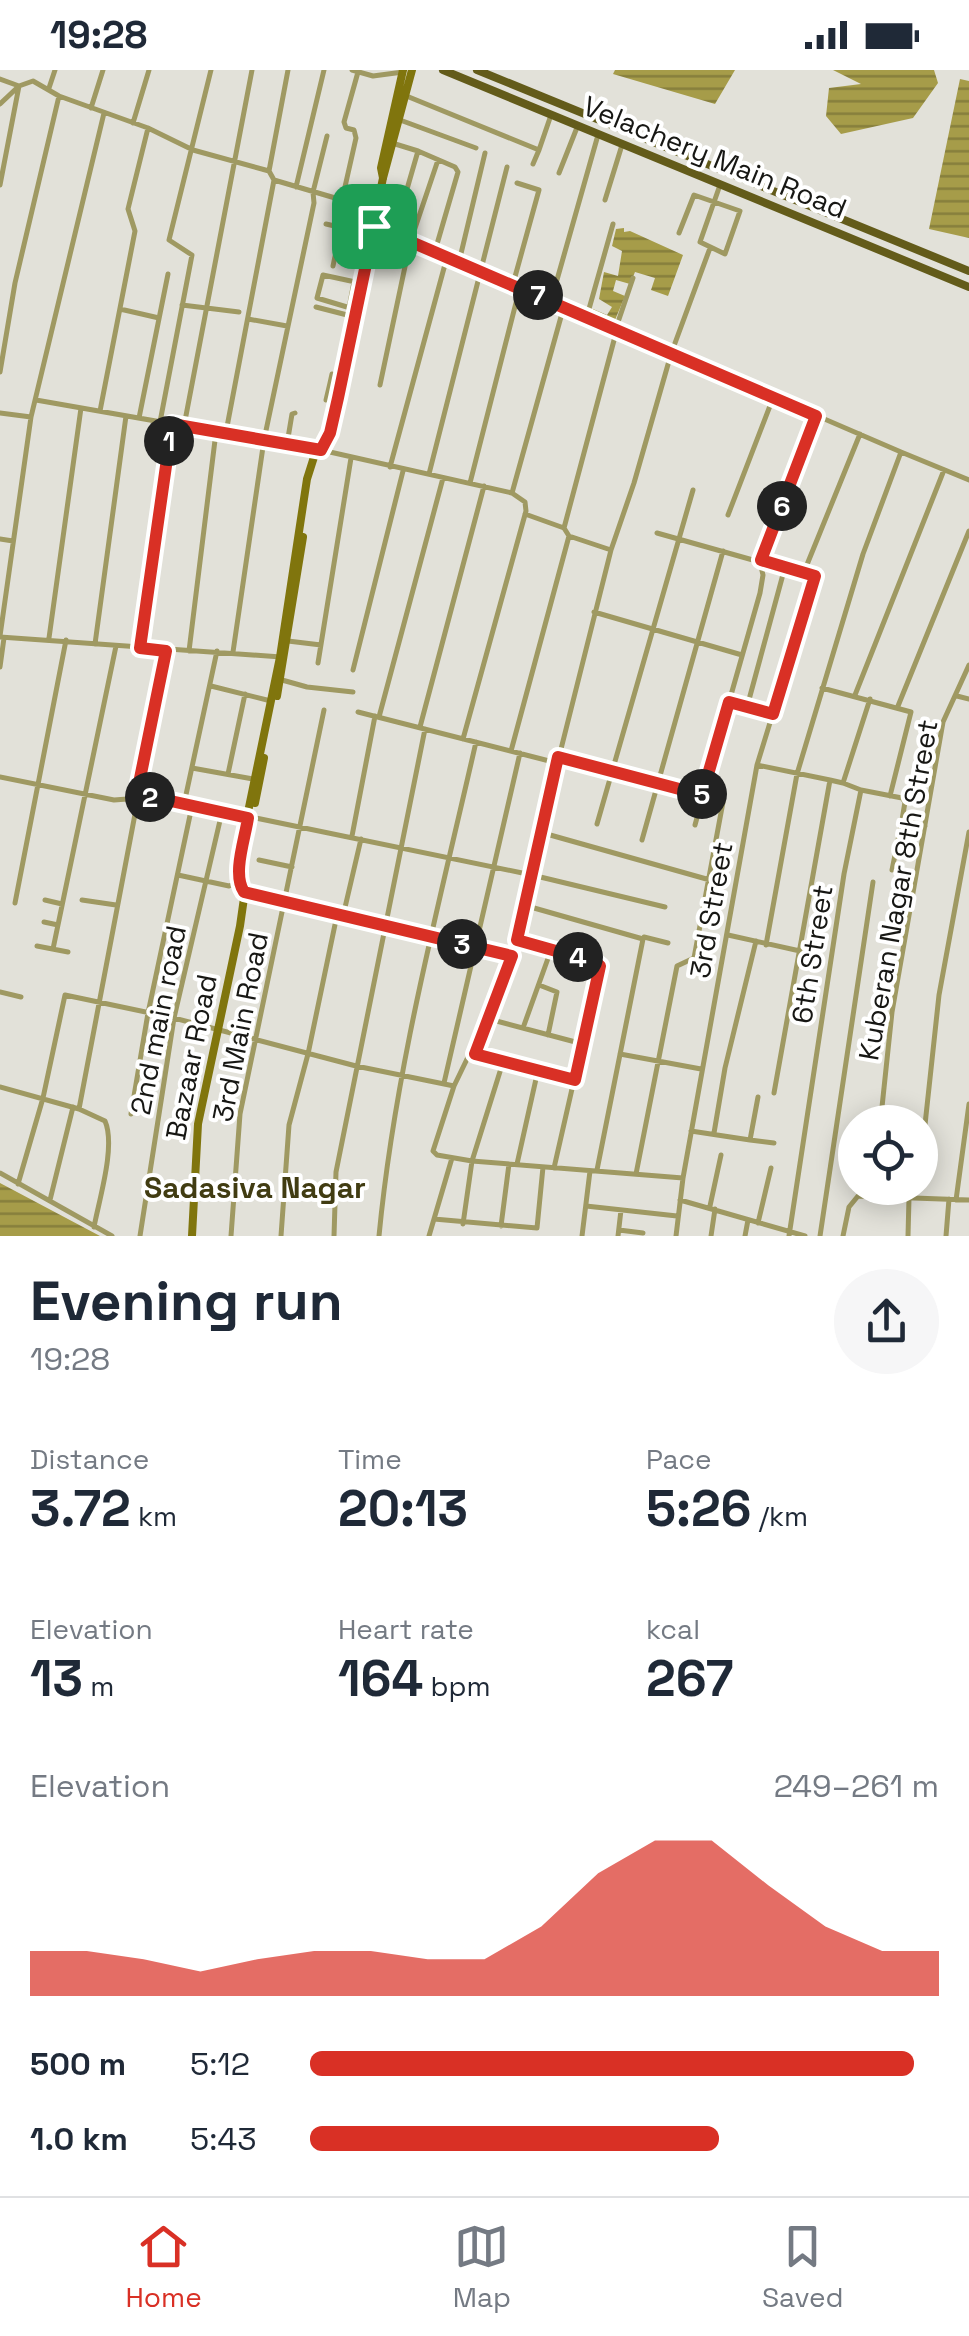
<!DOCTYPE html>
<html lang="en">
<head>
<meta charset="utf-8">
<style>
	body { margin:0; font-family:"Space Grotesk",sans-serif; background:#f6f6f7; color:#1f2937; height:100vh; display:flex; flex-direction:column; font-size:38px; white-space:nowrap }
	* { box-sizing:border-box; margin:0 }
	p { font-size:32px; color:#747a83 }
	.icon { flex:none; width:55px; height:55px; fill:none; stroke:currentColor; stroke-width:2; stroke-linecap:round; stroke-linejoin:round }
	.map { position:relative; height:1166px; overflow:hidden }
	.panel { display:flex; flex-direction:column; background:#fff; flex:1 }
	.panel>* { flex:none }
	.fabs { position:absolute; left:838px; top:1035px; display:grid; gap:20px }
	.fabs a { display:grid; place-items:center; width:100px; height:100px; border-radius:50%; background:#fff; box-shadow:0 5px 25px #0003; font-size:50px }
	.pin { position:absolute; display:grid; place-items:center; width:85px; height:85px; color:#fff; margin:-42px; border-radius:20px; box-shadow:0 5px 15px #0006 }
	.km { position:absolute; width:50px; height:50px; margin:-25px; border-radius:50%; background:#222; color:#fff; font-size:28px; line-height:50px; text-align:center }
	.round { display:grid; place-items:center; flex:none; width:105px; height:105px; border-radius:52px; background:#f6f6f7 }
	.headline { display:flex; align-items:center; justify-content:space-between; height:170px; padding:0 30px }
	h1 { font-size:55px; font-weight:700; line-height:75px }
	.metrics { display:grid; grid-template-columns:repeat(3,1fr); gap:15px; height:170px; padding:10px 30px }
	.metrics div { display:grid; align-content:center }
	.metrics b { font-size:50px; font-weight:700 }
	.metrics small { font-size:28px; font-weight:400 }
	.metrics p { font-size:28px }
	.chart { height:280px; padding:20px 30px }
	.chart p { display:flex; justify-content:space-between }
	.chart svg { width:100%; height:180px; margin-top:10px; fill:#d93025; opacity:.7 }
	ul { padding:0 30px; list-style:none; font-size:32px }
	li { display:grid; grid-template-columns:160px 120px 1fr; align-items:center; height:75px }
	li i { height:25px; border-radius:12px; background:#d93025 }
	.status { display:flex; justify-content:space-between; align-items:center; height:70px; padding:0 50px; background:#fff; direction:ltr }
	.status svg { height:28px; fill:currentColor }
	.tabs { display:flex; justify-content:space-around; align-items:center; height:140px; border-top:2px solid #e0e1e3; background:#fff; font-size:28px; color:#747a83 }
	.tabs a { display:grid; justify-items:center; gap:5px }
	.tabs .selected { color:#d93025 }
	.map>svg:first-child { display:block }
	.water { fill:url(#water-rules) }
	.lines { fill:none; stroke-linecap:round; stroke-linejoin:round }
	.street { stroke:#9f9962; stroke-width:5 }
	.secondary { stroke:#80750d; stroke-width:8 }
	.primary { stroke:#635b1a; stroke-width:8 }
	.route-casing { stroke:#fff; stroke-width:20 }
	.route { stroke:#d93025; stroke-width:12 }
	.labels { text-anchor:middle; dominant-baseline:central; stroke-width:8; stroke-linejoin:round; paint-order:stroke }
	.street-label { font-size:28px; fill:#171714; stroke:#fff }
	.neighbourhood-label { font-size:30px; font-weight:bold; fill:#413c12; stroke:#fff }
</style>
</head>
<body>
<div class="status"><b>19:28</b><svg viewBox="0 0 49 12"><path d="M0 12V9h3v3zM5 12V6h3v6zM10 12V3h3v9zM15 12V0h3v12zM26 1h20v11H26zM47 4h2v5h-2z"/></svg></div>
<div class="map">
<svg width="969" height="1166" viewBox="0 0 969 1166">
	<defs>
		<pattern id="water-rules" width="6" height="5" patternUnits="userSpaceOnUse" patternTransform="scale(2.5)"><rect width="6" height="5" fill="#a69c49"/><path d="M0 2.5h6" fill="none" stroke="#867e3c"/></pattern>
	</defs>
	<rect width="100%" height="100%" fill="#e2e1d9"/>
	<!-- water -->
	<path class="water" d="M615 0H735L715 34 613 4Z
		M833 0H934L938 13 913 48 841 64 826 46 829 18 861 14Z
		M960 9 969 11V168L929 159Z
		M624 158V162L630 161 683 185 668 226 651 220 655 208 635 202 630 214 616 210 613 221 625 226 615 250 593 243V239L607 245 612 237 599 229 604 202 618 206 622 181 612 176 616 159Z
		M0 1113 100 1166H0Z"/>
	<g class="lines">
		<!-- street -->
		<path class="street" d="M352 0 373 6 403 2
			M0 9 19 16 0 115
			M49 18 55 0
			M404 25 539 80 551 45
			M0 34 19 16 33 11 59 26 148 58 193 80 269 101 274 110 342 130 356 68 354 60 346 58 344 52 358 2
			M91 38 103 0
			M400 50 476 78
			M133 53 149 0
			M392 73 418 81
			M533 94 539 80
			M269 101 288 0
			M559 103 578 55
			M296 117 324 0
			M605 130 622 75
			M326 154 370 164
			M374 155 901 382 863 484 797 704 766 875
			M679 163 694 125 740 141 725 184 700 172 720 115
			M394 164 418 81 455 97 458 102 435 181
			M459 192 485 83
			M333 196 341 158
			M513 214 539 120 517 113
			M551 231 598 65
			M182 235 239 242
			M316 237 355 247
			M349 238 354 212
			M120 239 159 248
			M357 240 317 228 323 205 360 213
			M587 246 613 154
			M248 249 287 256
			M616 258 633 208
			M0 302 15 213 59 26
			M332 304 330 313 338 315
			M380 315 410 173 438 90
			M36 330 321 380 512 423 525 432 526 441 463 669
			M326 330 330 313
			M100 341 135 161 128 139 148 58
			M0 343 31 347
			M139 348 168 204
			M160 352 192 185 169 170 211 0
			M184 356 252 0
			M226 362 274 110
			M287 374 292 344 295 343
			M901 382 969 410
			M390 397 447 187
			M429 404 507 97
			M470 413 520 217
			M512 423 564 236
			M728 445 773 328
			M564 458 617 259
			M657 463 760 492
			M569 466 611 480 634 413 671 284 710 178
			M0 469 13 471
			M761 490 804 502
			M594 542 742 585
			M0 566 31 347 104 43
			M0 567 281 587
			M49 568 81 338
			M288 571 321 575
			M95 574 126 346
			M140 578 172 354
			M189 581 216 362
			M233 582 264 370 314 133 313 122 327 66
			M318 593 351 388
			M0 597 4 568
			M353 600 403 401
			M282 610 307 617 353 622
			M211 616 271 631
			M822 618 911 642 890 726
			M855 625 944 400
			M957 626 969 629
			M729 632 760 523 763 505 760 492 817 346
			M898 636 969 461
			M747 637 785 497
			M358 642 557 693
			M379 647 443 408
			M420 657 484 416
			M511 681 569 466 564 458 525 444
			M559 687 611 480
			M757 695 830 710
			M192 698 253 709
			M228 704 245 624
			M0 707 114 730 154 727 532 805 665 837
			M861 720 902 728 905 732 902 750 925 756
			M184 734 217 581
			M597 754 693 420
			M695 755 729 632 773 643
			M543 763 710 810
			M352 766 375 646
			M642 770 723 481
			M259 790 292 797
			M892 800 902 750
			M178 805 229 816 239 812
			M244 823 512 886
			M45 830 62 834
			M82 830 116 835
			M15 833 66 570
			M527 836 643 869 597 1100
			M343 846 361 769
			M44 852 58 855
			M728 865 800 881
			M644 867 668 873
			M517 870 595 892 600 896 554 1098
			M37 876 68 882
			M53 879 116 576
			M539 915 557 922 548 965
			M0 922 21 927
			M489 949 583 974
			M523 958 551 880
			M475 984 574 1009
			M620 984 701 999
			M444 1013 520 683
			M0 1017 79 1039 105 1051C116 1076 99 1130 94 1157
			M774 1023 830 710 843 713
			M79 1039 166 581
			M131 1044 148 943 192 736
			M873 1052 875 1044 882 1037 892 942 943 652 969 595
			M691 1061 750 1070 758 1027
			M714 1063 725 998 756 871
			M750 1070 774 1073
			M517 1094 538 1000
			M920 1101 939 925 969 762
			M0 1103 112 1166
			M636 1104 677 896 694 888 723 732 559 687 527 836 475 984 468 987 454 1016 433 1081 437 1085 472 1091 683 1108
			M18 1114 43 1028 65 925 174 948 356 996 454 1016
			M50 1130 73 1037
			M680 1130 805 1166
			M956 1130 969 1034
			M586 1136 677 1146
			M710 1136 721 1085
			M434 1149 537 1158 543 1097
			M758 1153 771 1098
			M463 1154 472 1091 503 992
			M501 1156 509 1094
			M619 1160 643 1163
			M140 1166 174 948 222 742
			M231 1166 240 1044 324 640
			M281 1166 289 1055 308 984 337 845
			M334 1166 336 1102 425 659
			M379 1166C395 999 439 835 476 672
			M429 1166 452 1088
			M582 1166 590 1101
			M618 1166 621 1140
			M676 1166 683 1108 757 695 815 506 804 502 860 364
			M711 1166 715 1139
			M745 1166 748 1150
			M789 1166 844 804 861 720 843 713 870 629
			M820 1166 873 812
			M843 1166 849 1137 858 1126 969 1130
			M908 1166 909 1128
			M946 1166 949 1129"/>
		<!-- secondary -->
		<path class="secondary" d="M383 108 381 98 403 0
			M277 626 303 467
			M255 733 264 688
			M192 1166 198 1054 240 856 244 828 240 805 248 742 280 587 307 409 314 387 330 363 383 108 412 0"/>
		<!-- primary -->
		<path class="primary" d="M443 0 969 217
			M477 0 969 201"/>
	</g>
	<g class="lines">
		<!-- route casing -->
		<g class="route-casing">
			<path id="route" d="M374 156 816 346 761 490 815 506 773 644 729 632 702 725 558 687 517 870 595 892 600 896 575 1010 475 984 512 886 244 822C232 804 245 769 248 748L148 726 136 728 166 581 140 578 172 354 321 380 330 363 338 328Z"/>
		</g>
		<!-- route -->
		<use href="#route" class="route"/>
	</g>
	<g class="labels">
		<!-- street labels -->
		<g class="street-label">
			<text transform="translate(715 87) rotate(22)">Velachery Main Road</text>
			<text transform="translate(898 820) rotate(-80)">Kuberan Nagar 8th Street</text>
			<text transform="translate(711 840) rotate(-80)">3rd Street</text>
			<text transform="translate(812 884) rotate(-81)">6th Street</text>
			<text transform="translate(158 950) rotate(-79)">2nd main road</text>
			<text transform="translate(240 957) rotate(-79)">3rd Main Road</text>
			<text transform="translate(191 987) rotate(-79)">Bazaar Road</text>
		</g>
		<!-- neighbourhood labels -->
		<g class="neighbourhood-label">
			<text x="255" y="1117">Sadasiva Nagar</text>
		</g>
	</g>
</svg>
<div class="fabs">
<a><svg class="icon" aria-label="locate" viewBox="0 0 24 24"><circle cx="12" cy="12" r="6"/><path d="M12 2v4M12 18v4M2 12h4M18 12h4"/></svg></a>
</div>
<div class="pin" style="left:374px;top:156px;background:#1e9e55"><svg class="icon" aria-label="arrive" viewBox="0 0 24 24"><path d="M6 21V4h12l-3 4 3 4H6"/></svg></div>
<b class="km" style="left:169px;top:371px">1</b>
<b class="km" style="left:150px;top:727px">2</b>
<b class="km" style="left:462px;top:874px">3</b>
<b class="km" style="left:578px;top:887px">4</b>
<b class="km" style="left:702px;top:724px">5</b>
<b class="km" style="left:782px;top:436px">6</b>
<b class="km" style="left:538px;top:225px">7</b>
</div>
<section class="panel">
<div class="headline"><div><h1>Evening run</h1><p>19:28</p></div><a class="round"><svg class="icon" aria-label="share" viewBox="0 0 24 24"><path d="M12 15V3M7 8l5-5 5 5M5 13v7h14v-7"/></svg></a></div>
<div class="metrics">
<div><p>Distance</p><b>3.72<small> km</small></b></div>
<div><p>Time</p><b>20:13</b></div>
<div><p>Pace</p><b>5:26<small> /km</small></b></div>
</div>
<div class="metrics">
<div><p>Elevation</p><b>13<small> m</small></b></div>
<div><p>Heart rate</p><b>164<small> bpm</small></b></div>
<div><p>kcal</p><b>267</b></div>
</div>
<div class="chart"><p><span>Elevation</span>249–261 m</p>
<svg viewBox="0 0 160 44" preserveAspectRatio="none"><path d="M0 44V33L10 33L20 35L30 38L40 35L50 33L60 33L70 35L80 35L90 27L100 14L110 6L120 6L130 17L140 27L150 33L160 33V44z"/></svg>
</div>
<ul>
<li><b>500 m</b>5:12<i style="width:96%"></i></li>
<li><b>1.0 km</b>5:43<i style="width:65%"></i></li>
</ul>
</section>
<nav class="tabs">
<a class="selected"><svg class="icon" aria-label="home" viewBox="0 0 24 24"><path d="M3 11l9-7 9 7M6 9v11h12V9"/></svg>Home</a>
<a><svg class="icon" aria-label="map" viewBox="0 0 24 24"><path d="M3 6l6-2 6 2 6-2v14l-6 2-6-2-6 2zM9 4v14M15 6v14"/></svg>Map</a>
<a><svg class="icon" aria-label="saved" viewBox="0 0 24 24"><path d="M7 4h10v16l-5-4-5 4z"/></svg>Saved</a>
</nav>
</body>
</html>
